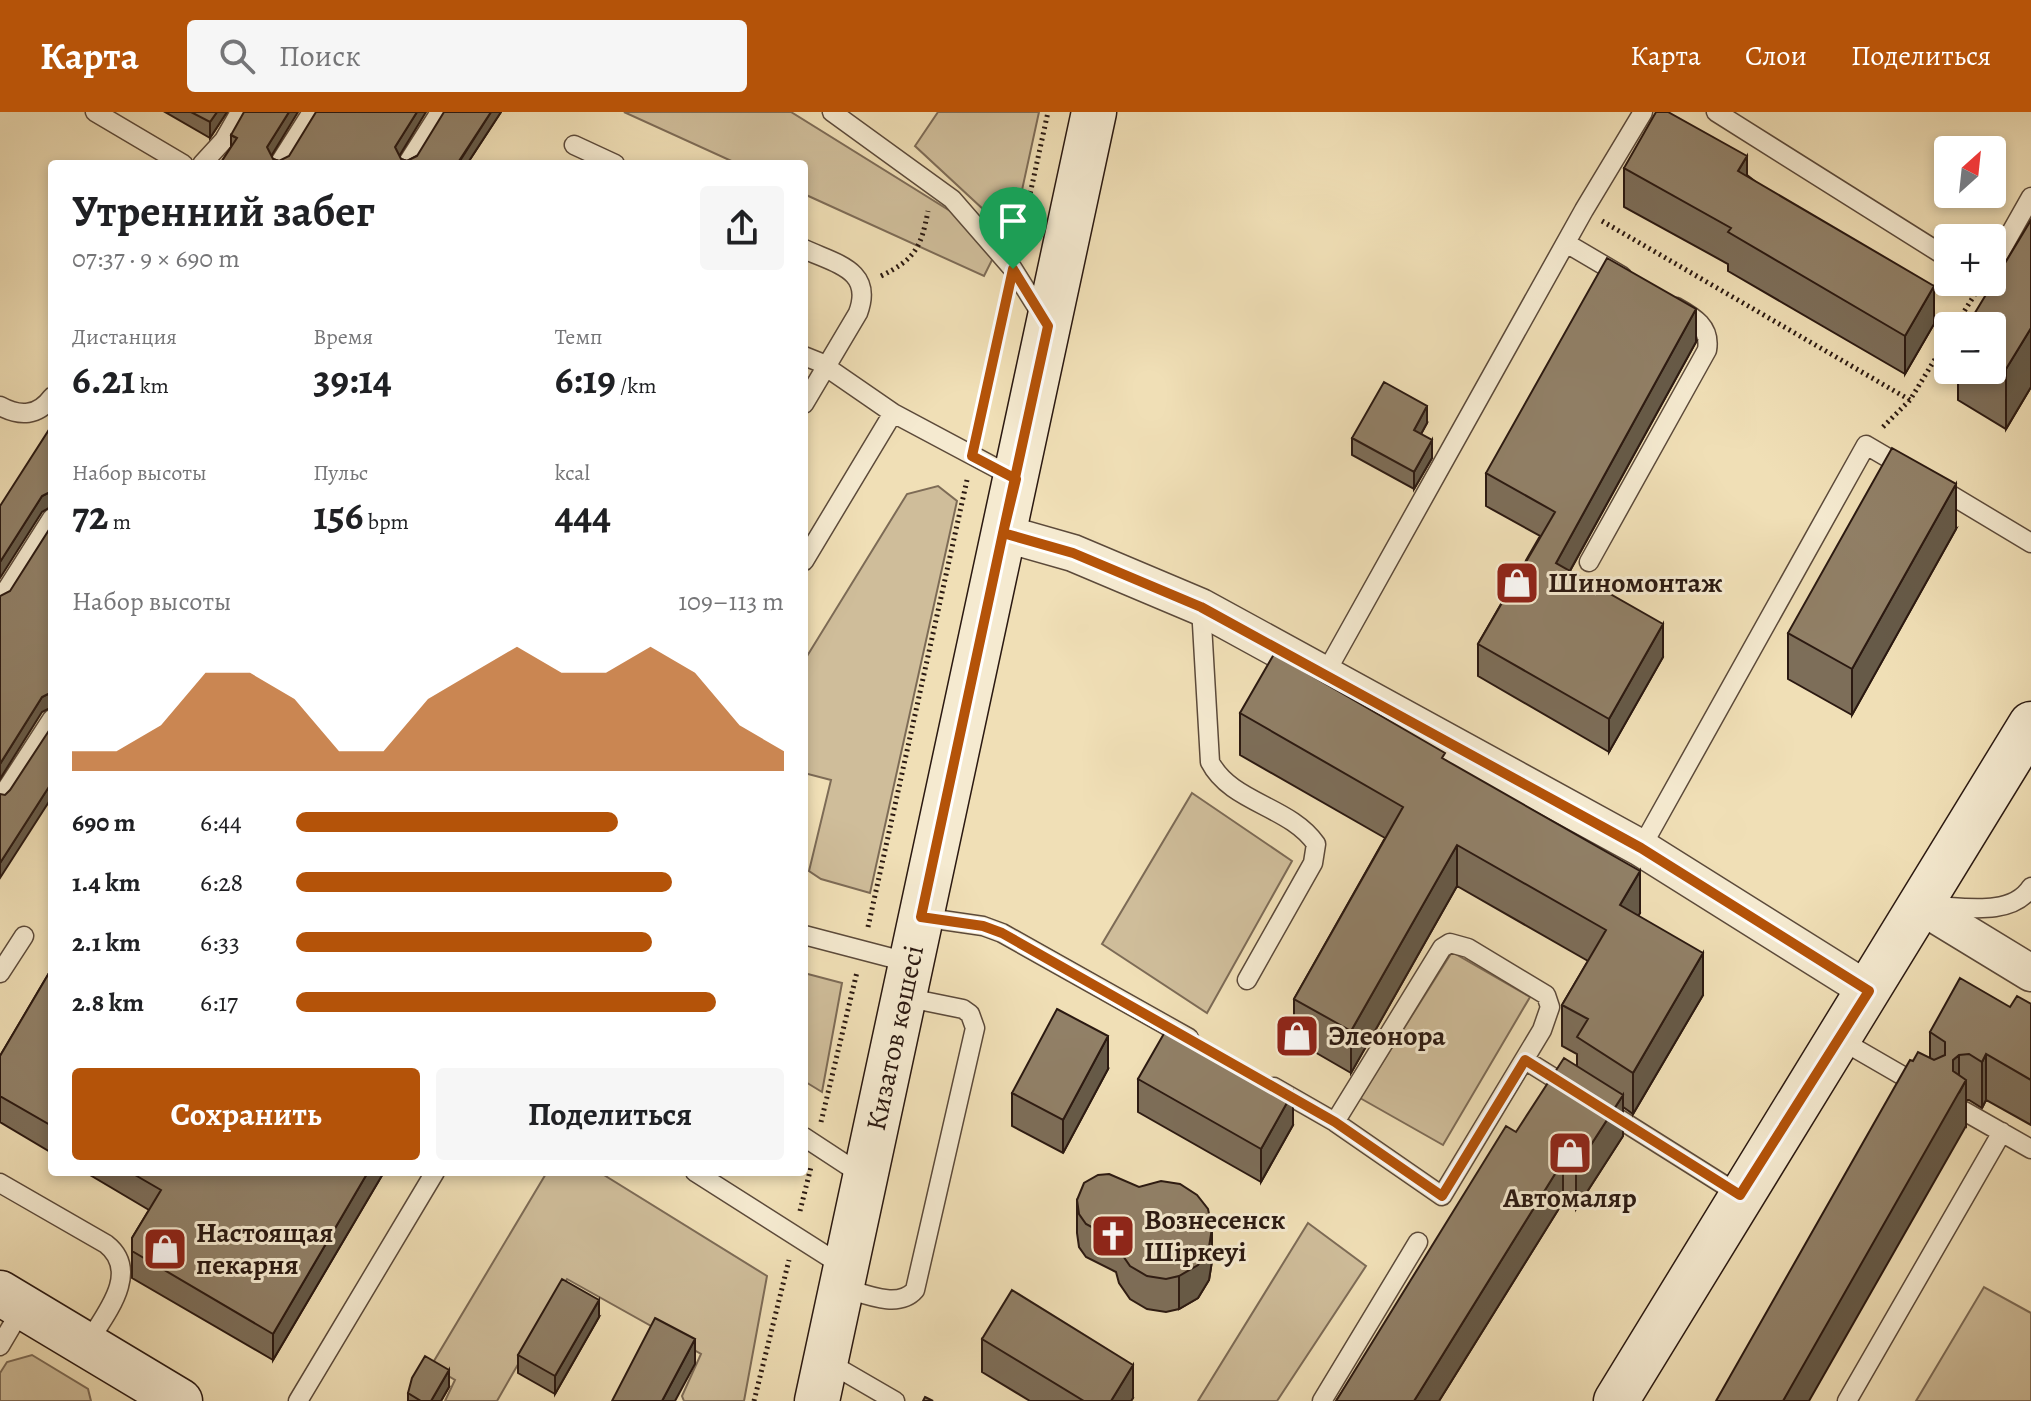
<!DOCTYPE html>
<html lang="ru">
<head>
<meta charset="utf-8">
<style>
	body { margin:0; font-family:Alegreya,serif; background:#f6f6f6; color:#202124; height:100vh; display:flex; flex-direction:column; font-size:30px; white-space:nowrap }
	* { box-sizing:border-box; margin:0 }
	p { font-size:26px; color:#757577 }
	.icon { flex:none; width:44px; height:44px; fill:none; stroke:currentColor; stroke-width:2; stroke-linecap:round; stroke-linejoin:round }
	.map { position:relative; flex:1; overflow:hidden }
	.sheet { position:absolute; left:48px; top:48px; width:760px; height:1016px; display:flex; flex-direction:column; background:#fff; border-radius:8px; box-shadow:0 4px 12px #0003 }
	.sheet>* { flex:none }
	.needle { width:52px; rotate:27deg }
	.buttons { position:absolute; left:1934px; top:24px; display:grid; gap:16px }
	.buttons a { display:grid; place-items:center; width:72px; height:72px; border-radius:8px; background:#fff; box-shadow:0 4px 12px #0003; font-size:40px }
	.pin { position:absolute; display:grid; place-items:center; width:68px; height:68px; color:#fff; margin:-82px -34px; border-radius:50% 50% 50% 0; rotate:-45deg; box-shadow:0 0 8px #0007 }
	.pin .icon { rotate:45deg }
	.round { display:grid; place-items:center; flex:none; width:84px; height:84px; border-radius:8px; background:#f6f6f6 }
	.overview { display:flex; align-items:center; justify-content:space-between; height:136px; padding:0 24px }
	h1 { font-size:44px; font-weight:700; line-height:60px }
	.metrics { display:grid; grid-template-columns:repeat(3,1fr); gap:12px; height:136px; padding:8px 24px }
	.metrics div { display:grid; align-content:center }
	.metrics b { font-size:40px; font-weight:700 }
	.metrics small { font-size:22px; font-weight:400 }
	.metrics p { font-size:22px }
	.chart { height:224px; padding:16px 24px }
	.chart p { display:flex; justify-content:space-between }
	.chart svg { width:100%; height:144px; margin-top:8px; fill:#b45309; opacity:.7 }
	.button { display:flex; gap:16px; margin-top:auto; padding:16px 24px }
	.button a { flex:1; height:92px; border-radius:8px; background:#b45309; color:#fff; font-size:32px; font-weight:700; line-height:92px; text-align:center }
	.button a+a { background:#f6f6f6; color:#202124 }
	ul { padding:0 24px; list-style:none; font-size:26px }
	li { display:grid; grid-template-columns:128px 96px 1fr; align-items:center; height:60px }
	li i { height:20px; border-radius:10px; background:#b45309 }
	header { display:flex; align-items:center; gap:48px; box-sizing:border-box; height:112px; padding:0 40px; background:#b45309; color:#fff }
	header strong { font-size:38px }
	nav { display:flex; gap:44px; margin-inline-start:auto; font-size:28px }
	.search { width:560px; height:72px; background:#f6f6f6; display:flex; align-items:center; gap:20px; box-sizing:border-box; padding:0 28px; border-radius:8px; color:#757577; font-size:30px }
	.map>svg:first-child { display:block }
	.green { fill:#cfbd9a; stroke:#7d6b56; stroke-width:2 }
	.lines { fill:none; stroke-linecap:round; stroke-linejoin:round }
	.lane-casing { stroke:#5c4a3a; stroke-width:21 }
	.street-casing { stroke:#5c4a3a; stroke-width:39 }
	.secondary-casing { stroke:#2b1911; stroke-width:47 }
	.path { stroke:#2b1911; stroke-width:5; stroke-dasharray:2 4; stroke-linecap:butt }
	.lane { stroke:#f5ead0; stroke-width:18 }
	.street { stroke:#f5ead0; stroke-width:36 }
	.secondary { stroke:#f5ead0; stroke-width:44 }
	.wall { fill:#7d6e59; stroke:#2b1911; stroke-width:2 }
	.shaded-wall { fill:#665a48; stroke:#2b1911; stroke-width:2 }
	.building { fill:#918067; stroke:#2b1911; stroke-width:2 }
	.route-casing { stroke:#fff; stroke-width:16 }
	.route { stroke:#b45309; stroke-width:10 }
	.labels { text-anchor:middle; dominant-baseline:central; stroke-width:6; stroke-linejoin:round; paint-order:stroke }
	.poi-label { font-size:28px; font-weight:bold; fill:#2b1911; stroke:#f5ead0; text-anchor:start }
	.street-label { font-size:28px; fill:#2b1911; stroke:#f5ead0 }
</style>
</head>
<body>
<header>
<strong>Карта</strong>
<div class="search"><svg class="icon" aria-label="search" viewBox="0 0 24 24"><circle cx="10" cy="10" r="6"/><path d="M15 15l6 6"/></svg>Поиск</div>
<nav><a>Карта</a><a>Слои</a><a>Поделиться</a></nav>
</header>
<div class="map">
<svg width="2031" height="1289" viewBox="0 0 2031 1289">
	<rect width="100%" height="100%" fill="#f0dfb6"/>
	<filter id="stains"><feTurbulence type="fractalNoise" baseFrequency=".0025" numOctaves="4"/><feColorMatrix values="0 0 0 0 .2 0 0 0 0 .09 0 0 0 0 .02 0 0 0 .5 -.17"/></filter>
	<radialGradient id="worn" r=".72"><stop offset=".6" stop-color="#630" stop-opacity="0"/><stop offset="1" stop-color="#630" stop-opacity=".3"/></radialGradient>
	<!-- green -->
	<path class="green" d="M624 0H791L955 102 993 146 984 164 804 82V52H738Z
		M938 0H1039L1012 124 915 34Z
		M938 374 957 389 870 781 821 767 809 759 831 668 804 661V549L907 382Z
		M1192 681 1292 749 1207 901 1102 832Z
		M1452 840 1530 885 1443 1033 1360 986Z
		M804 861 842 871 822 980 804 969Z
		M547 1060H599L767 1164 744 1289H684L682 1284 701 1242 567 1167 497 1289H445L455 1268 431 1254Z
		M1308 1111 1366 1154 1277 1289H1198Z
		M1984 1175 2031 1201V1289H1916Z
		M32 1243 88 1277 91 1289H0V1261L7 1250Z"/>
	<g class="lines">
		<!-- lane casing -->
		<g class="lane-casing">
			<path id="lane" d="M95 0 183 52
				M832 0 952 87 1013 157 1043 205
				M1716 0 1948 146
				M574 33 615 52
				M202 52 224 28 240 0
				M279 52 312 0
				M407 52 440 0
				M1566 131 1622 164
				M804 137C836 152 874 158 858 201L804 292
				M1992 154 2031 85
				M804 244 819 250 893 301 1015 366
				M0 294C20 305 38 304 52 285
				M1936 374 2031 431
				M804 449 893 301
				M1589 450 1707 238C1711 215 1694 205 1676 195
				M0 488 52 406
				M1201 495 1210 650C1231 691 1290 694 1316 732L1313 751 1247 868
				M1325 562 1584 98 1643 0
				M0 687 52 607
				M1641 736 1866 333 1907 357
				M1933 794C1963 795 2012 805 2031 775
				M921 805 983 814 1002 821 1189 926
				M804 823 911 851
				M0 861 24 824
				M1839 927 1922 975
				M1525 948 1570 976
				M1274 975 1335 1010 1442 1084 1542 918 1550 895 1546 883 1468 836 1450 831 1442 836 1335 1010
				M1605 998 1740 1083
				M1964 999 2031 1037
				M804 1025 865 1065
				M695 1060 846 1156
				M0 1071 106 1132C142 1160 104 1204 87 1232
				M841 1175C863 1181 898 1198 915 1178L975 916 970 902 963 897 904 885
				M0 1234 23 1195
				M826 1249 895 1289
				M298 1289 435 1060
				M1322 1289 1418 1130
				M1847 1289 2002 1020"/>
		</g>
		<!-- street casing -->
		<g class="street-casing">
			<path id="street" d="M1003 421 1073 441 1201 495 1641 736 1869 879
				M1921 794 2031 861"/>
		</g>
		<!-- secondary casing -->
		<g class="secondary-casing">
			<path id="secondary" d="M0 1181 180 1289
				M817 1289 1094 0
				M1616 1289C1753 1062 1894 839 2031 612"/>
		</g>
		<!-- path -->
		<path class="path" d="M1602 109 1910 288
			M1020 128 1048 0
			M881 164C915 147 921 136 928 99
			M1955 214 1980 174
			M1883 315 1910 288 1948 226
			M978 319 1006 192
			M868 815 967 368
			M821 1010 857 860
			M800 1099 811 1055
			M754 1289 789 1148"/>
		<!-- lane -->
		<use href="#lane" class="lane"/>
		<!-- street -->
		<use href="#street" class="street"/>
		<!-- secondary -->
		<use href="#secondary" class="secondary"/>
	</g>
	<!-- wall -->
	<path class="wall" d="M165 0H227L210 26Z
		M501 0 467 52H220L231 35V23L271 44 273 47 279 49 399 44 401 47 407 49Z
		M1624 56 1747 63 1934 212 1905 262 1728 159V152L1624 95Z
		M2031 108V275L2006 317 1958 288V258H1992V214Z
		M1696 230 1570 459 1663 545 1609 640 1478 564V532L1540 424 1486 394V361Z
		M1427 311 1421 322 1432 346 1414 377 1352 343V326Z
		M1956 417 1852 603 1788 567V521Z
		M1240 601 1445 648 1640 801 1638 804 1703 883 1633 1002 1623 995V1024L1576 1097 1563 1090 1439 1289H1336L1516 1020 1577 954V942L1562 934V893L1588 849 1457 774 1351 961 1294 928V887L1385 726 1240 643Z
		M52 856V1041L0 1010V944Z
		M2031 892V1013L1986 988 1982 996 1969 988H1966V1014L1913 949 1930 946V920L2010 895Z
		M1108 957 1063 1041 1012 1014V981Z
		M1138 967 1293 1013 1261 1070 1138 1000Z
		M85 1060H384L273 1248 132 1166V1126L149 1098Z
		M1077 1088 1212 1149 1209 1168 1198 1186 1179 1197 1166 1200 1147 1197 1130 1187 1119 1171 1116 1160 1086 1145 1079 1135 1077 1121Z
		M599 1205 555 1282 518 1261V1243Z
		M982 1227 1133 1286 1131 1289H1030L982 1260Z
		M449 1275 441 1289H408V1281Z"/>
	<!-- shaded-wall -->
	<path class="shaded-wall" d="M217 0H227L210 26V10Z
		M289 0H298L267 51V35Z
		M417 0H426L395 51V35Z
		M491 0H501L467 52H458Z
		M1747 44V82L1738 59Z
		M1934 174V212L1905 262V224Z
		M1696 197V230L1556 484V451Z
		M2031 216V275L2006 317V257Z
		M1427 294V311L1414 335V318Z
		M1432 328V346L1414 377V360Z
		M1956 372V417L1852 603V557Z
		M52 379V394L42 400 0 466V450L42 384Z
		M1663 512V545L1609 640V607Z
		M52 580V595L42 600 0 667V652L42 585Z
		M52 670V685L0 766V751Z
		M1457 733V774L1351 961V919Z
		M1640 759V801L1620 835V793Z
		M1703 841V883L1633 1002V961Z
		M1108 924V957L1063 1041V1008Z
		M1986 942V988L1982 996V950Z
		M1959 943V981L1966 968V1014L1809 1289H1783L1953 948Z
		M1293 980V1013L1261 1070V1037Z
		M1623 983V1024L1576 1097V1056Z
		M1563 1049V1090L1439 1289H1414Z
		M368 1060H384L273 1248V1222Z
		M1212 1116V1149L1209 1168 1198 1186 1179 1197V1164Z
		M599 1188V1205L555 1282V1264Z
		M695 1227V1252L675 1289H662Z
		M1133 1253V1286L1131 1289H1111Z
		M449 1258V1275L441 1289H431Z"/>
	<!-- building -->
	<path class="building" d="M191 0H217L210 10Z
		M244 0H289L267 35 273 47 279 49 289 44 316 0H417L395 35 401 47 407 49 417 44 444 0H491L457 52H220L237 26 231 23Z
		M1656 0H1668L1747 44 1738 59 1934 174 1905 224 1728 120 1731 116 1624 56Z
		M2031 108V216L2006 257 1992 249V214H1967Z
		M1607 146 1696 197 1556 451 1663 512 1609 607 1478 532 1555 400 1486 361Z
		M1384 270 1427 294 1414 318 1432 328 1414 360 1352 326Z
		M52 313V379L42 384 0 450V394Z
		M1892 336 1956 372 1852 557 1788 521Z
		M52 413V580L42 585 0 652V484L10 479Z
		M1274 542 1445 641 1442 646 1640 759 1620 793 1703 841 1633 961 1577 925 1588 907 1562 893 1606 818 1457 733 1351 919 1294 887 1403 695 1240 601Z
		M52 614V670L0 751V682L5 683 10 678Z
		M52 856V1014L0 984V944Z
		M1960 866 2010 895 2017 884 2031 892V968L1986 942 1982 950 1969 942 1959 943 1953 948V959L1966 968 1783 1289H1716L1910 948 1913 949 1918 940 1934 948 1945 943V930L1930 920Z
		M1057 897 1108 924 1063 1008 1012 981Z
		M1170 911 1293 980 1261 1037 1138 967Z
		M1564 946 1623 983 1576 1056 1563 1049 1414 1289H1336L1506 1014 1516 1020Z
		M130 1060H368L273 1222 132 1139V1126L161 1078Z
		M1109 1062 1139 1075 1161 1069 1180 1072 1197 1083 1208 1097 1212 1116 1209 1135 1198 1153 1179 1164 1166 1167 1147 1164 1130 1154 1119 1138 1116 1128 1086 1112 1079 1102 1077 1088 1084 1071 1098 1063Z
		M562 1167 599 1188 555 1264 518 1243Z
		M1012 1178 1133 1253 1111 1289H1084L982 1227Z
		M655 1206 695 1227 662 1289H612Z
		M425 1244 449 1258 431 1289H421L408 1281 412 1266Z
		M925 1285 933 1289H923Z"/>
	<g class="lines">
		<!-- route casing -->
		<g class="route-casing">
			<path id="route" d="M1013 157 1048 214 1003 421 921 805 983 814 1002 821 1335 1010 1442 1084 1525 948 1740 1083 1869 879 1641 736 1201 495 1073 441 1003 421 1016 367 972 344 1013 157"/>
		</g>
		<!-- route -->
		<use href="#route" class="route"/>
	</g>
	<!-- icons -->
	<defs>
		<g id="shop-square" transform="scale(2.3)"><rect x="-9" y="-9" width="18" height="18" rx="4" fill="#8f2418" stroke="#f5ead0"/><path d="M-5-2.5h2.3a2.7 3.5 0 0 1 5.4 0H5L5.5 6h-11ZM-1.5-2.5h3a1.5 2.3 0 0 0-3 0Z" fill="#fff"/></g>
		<g id="church-square" transform="scale(2.3)"><rect x="-9" y="-9" width="18" height="18" rx="4" fill="#8f2418" stroke="#f5ead0"/><path d="M-1.2-6h2.4v3.5h3.3v2.4h-3.3V6h-2.4V-.1h-3.3v-2.4h3.3Z" fill="#fff"/></g>
	</defs>
	<g fill-rule="evenodd">
		<use href="#shop-square" x="1517" y="471"/>
		<use href="#shop-square" x="1297" y="924"/>
		<use href="#shop-square" x="1570" y="1041"/>
		<use href="#church-square" x="1113" y="1124"/>
		<use href="#shop-square" x="165" y="1137"/>
	</g>
	<g class="labels">
		<!-- poi labels -->
		<g class="poi-label">
			<text x="1548" y="471">Шиномонтаж</text>
			<text x="1328" y="924">Элеонора</text>
			<text x="1570" y="1086" text-anchor="middle">Автомаляр</text>
			<text x="1144" y="1108">Вознесенск<tspan x="1144" dy="32">Шіркеуі</tspan></text>
			<text x="196" y="1121">Настоящая<tspan x="196" dy="32">пекарня</tspan></text>
		</g>
		<!-- street labels -->
		<g class="street-label">
			<text transform="translate(895 926) rotate(-78)">Кизатов көшесі</text>
		</g>
	</g>
	<rect width="100%" height="100%" filter="url(#stains)"/>
	<rect width="100%" height="100%" fill="url(#worn)"/>
</svg>
<div class="buttons">
<a><svg class="needle" viewBox="-14 -14 28 28"><path d="M0-13l5 13h-10z" fill="#e53935"/><path d="M0 13l5-13h-10z" fill="#757577"/></svg></a>
<a>+</a>
<a>−</a>
</div>
<div class="pin" style="left:1013px;top:157px;background:#1e9e55"><svg class="icon" aria-label="arrive" viewBox="0 0 24 24"><path d="M6 21V4h12l-3 4 3 4H6"/></svg></div>
<section class="sheet">
<div class="overview"><div><h1>Утренний забег</h1><p>07:37 · 9 × 690 m</p></div><a class="round"><svg class="icon" aria-label="share" viewBox="0 0 24 24"><path d="M12 15V3M7 8l5-5 5 5M5 13v7h14v-7"/></svg></a></div>
<div class="metrics">
<div><p>Дистанция</p><b>6.21<small> km</small></b></div>
<div><p>Время</p><b>39:14</b></div>
<div><p>Темп</p><b>6:19<small> /km</small></b></div>
</div>
<div class="metrics">
<div><p>Набор высоты</p><b>72<small> m</small></b></div>
<div><p>Пульс</p><b>156<small> bpm</small></b></div>
<div><p>kcal</p><b>444</b></div>
</div>
<div class="chart"><p><span>Набор высоты</span>109–113 m</p>
<svg viewBox="0 0 160 44" preserveAspectRatio="none"><path d="M0 44V38L10 38L20 30L30 14L40 14L50 22L60 38L70 38L80 22L90 14L100 6L110 14L120 14L130 6L140 14L150 30L160 38V44z"/></svg>
</div>
<ul>
<li><b>690 m</b>6:44<i style="width:66%"></i></li>
<li><b>1.4 km</b>6:28<i style="width:77%"></i></li>
<li><b>2.1 km</b>6:33<i style="width:73%"></i></li>
<li><b>2.8 km</b>6:17<i style="width:86%"></i></li>
</ul>
<div class="button"><a>Сохранить</a><a>Поделиться</a></div>
</section>
</div>
</body>
</html>
